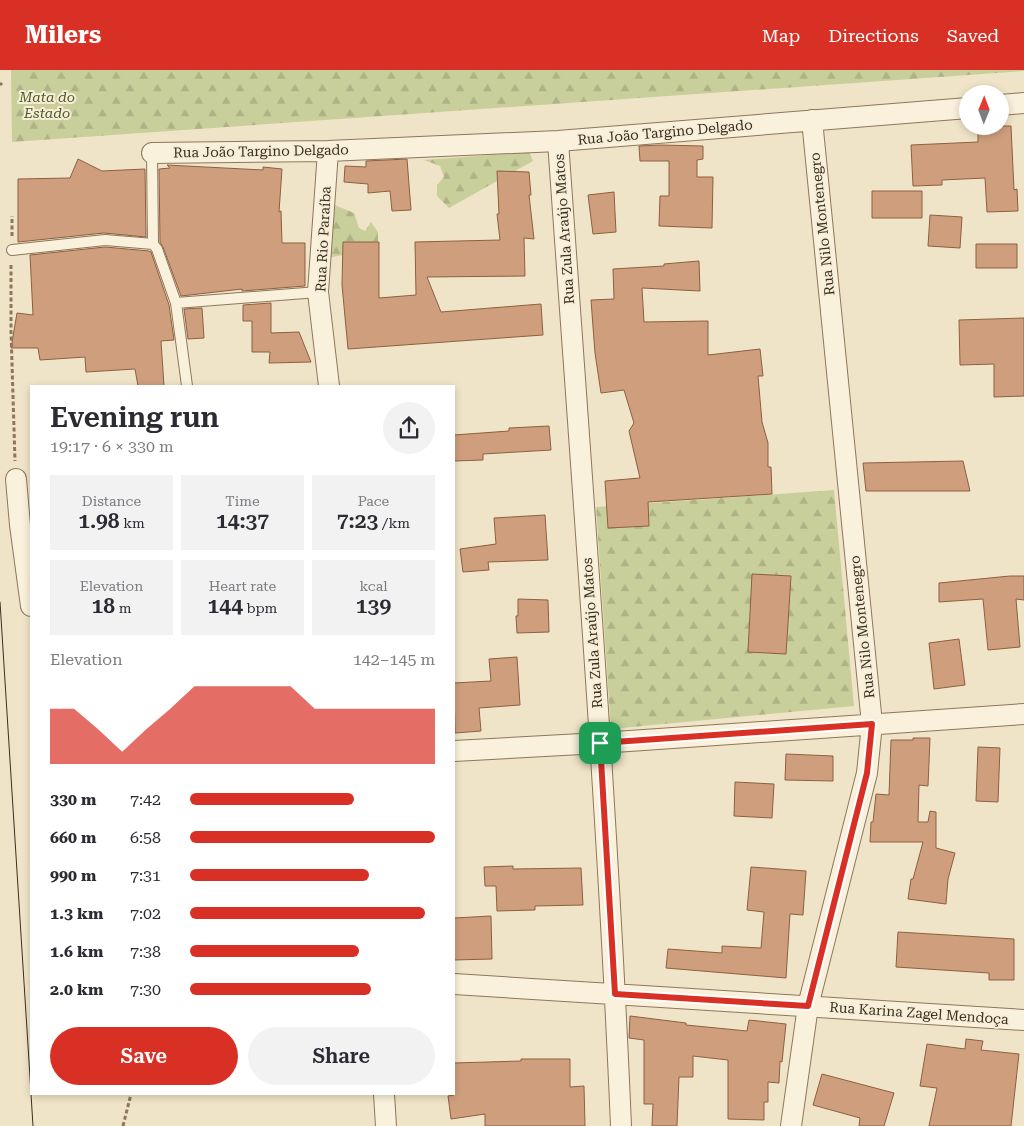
<!DOCTYPE html>
<html lang="en">
<head>
<meta charset="utf-8">
<style>
	body { margin:0; font-family:"Roboto Serif",serif; background:#f2f2f3; color:#2b2b33; height:100vh; display:flex; flex-direction:column; font-size:19px; white-space:nowrap }
	* { box-sizing:border-box; margin:0 }
	p { font-size:16px; color:#7c7c81 }
	.icon { flex:none; width:28px; height:28px; fill:none; stroke:currentColor; stroke-width:2; stroke-linecap:round; stroke-linejoin:round }
	.map { position:relative; flex:1; overflow:hidden }
	.details { position:absolute; left:30px; top:315px; width:425px; height:710px; display:flex; flex-direction:column; background:#fff; border-radius:0px; box-shadow:0 2px 8px #0003 }
	.details>* { flex:none }
	.needle { width:32px; rotate:1deg }
	.tools { position:absolute; left:959px; top:15px; display:grid; gap:10px }
	.tools a { display:grid; place-items:center; width:50px; height:50px; border-radius:50%; background:#fff; box-shadow:0 2px 8px #0003; font-size:25px }
	.pin { position:absolute; display:grid; place-items:center; width:42px; height:42px; color:#fff; margin:-21px; border-radius:10px; box-shadow:0 2px 8px #0006 }
	.round { display:grid; place-items:center; flex:none; width:52px; height:52px; border-radius:26px; background:#f2f2f3 }
	.head { display:flex; align-items:center; justify-content:space-between; height:85px; padding:0 20px }
	h1 { font-size:28px; font-weight:600; line-height:38px }
	.stats { display:grid; grid-template-columns:repeat(3,1fr); gap:8px; height:85px; padding:5px 20px }
	.stats div { display:grid; align-content:center; border-radius:0px; background:#f2f2f3; text-align:center }
	.stats b { font-size:21px; font-weight:600 }
	.stats small { font-size:14px; font-weight:400 }
	.stats p { font-size:14px }
	.chart { height:140px; padding:10px 20px }
	.chart p { display:flex; justify-content:space-between }
	.chart svg { width:100%; height:90px; margin-top:5px; fill:#d93025; opacity:.7 }
	.cta { display:flex; gap:10px; margin-top:auto; padding:10px 20px }
	.cta a { flex:1; height:58px; border-radius:30px; background:#d93025; color:#fff; font-size:20px; font-weight:600; line-height:58px; text-align:center }
	.cta a+a { background:#f2f2f3; color:#2b2b33 }
	ul { padding:0 20px; list-style:none; font-size:16px }
	li { display:grid; grid-template-columns:80px 60px 1fr; align-items:center; height:38px }
	li i { height:12px; border-radius:6px; background:#d93025 }
	header { display:flex; align-items:center; gap:30px; box-sizing:border-box; height:70px; padding:0 25px; background:#d93025; color:#fff }
	header strong { font-size:24px }
	nav { display:flex; gap:28px; margin-inline-start:auto; font-size:18px }
	.map>svg:first-child { display:block }
	.forest { fill:url(#forest-firs) }
	.building { fill:#cf9f7d; stroke:#8d5f41 }
	.lines { fill:none; stroke-linecap:round; stroke-linejoin:round }
	.service-casing { stroke:#8d765c; stroke-width:12 }
	.minor-casing { stroke:#8d765c; stroke-width:22 }
	.path { stroke:#8d765c; stroke-width:3; stroke-dasharray:4 2.5; stroke-linecap:butt }
	.service { stroke:#faf1dc; stroke-width:10 }
	.minor { stroke:#faf1dc; stroke-width:20 }
	.tram { stroke:#3d2e20; stroke-width:1 }
	.route-casing { stroke:#fff; stroke-width:10 }
	.route { stroke:#d93025; stroke-width:6 }
	.labels { text-anchor:middle; dominant-baseline:central; stroke-width:4; stroke-linejoin:round; paint-order:stroke }
	.park-label { font-size:14px; font-style:italic; fill:#4d5a26; stroke:#f7eed8 }
	.street-label { font-size:14px; fill:#3d2e20; stroke:#f7eed8 }
</style>
</head>
<body>
<header>
<strong>Milers</strong>
<nav><a>Map</a><a>Directions</a><a>Saved</a></nav>
</header>
<div class="map">
<svg width="1024" height="1056" viewBox="0 0 1024 1056">
	<defs>
		<pattern id="forest-firs" width="22" height="20" patternUnits="userSpaceOnUse" patternTransform="scale(1.25)"><rect width="22" height="20" fill="#c9cf9b"/><path d="M5 1l3.5 6h-7zM16 11l3.5 6h-7z" fill="#aeb285"/></pattern>
	</defs>
	<rect width="100%" height="100%" fill="#f0e4c8"/>
	<!-- forest -->
	<path class="forest" d="M11 0H1024V1L12 72Z
		M529 82 533 91 449 138 437 126V115L444 107 440 96 424 90Z
		M330 133 354 143 359 158 365 161 371 152 378 162V172L343 185 327 188 313 174 311 164 316 145Z
		M834 420 854 636 611 659 596 437Z"/>
	<!-- building -->
	<path class="building" d="M978 56H1011L1014 120 1017 119 1018 141 987 142 985 108 942 110V115L913 116 911 75 978 72Z
		M660 75 703 76V89L697 90V107H713L712 158 659 156 660 126H669V91H640L639 76Z
		M78 89 102 101 145 99 146 167 104 163 18 172V109L70 108Z
		M407 89 411 140 392 141 390 121 368 123V114L344 112 345 96 366 97V91Z
		M167 95 263 100V97L282 99 279 142 281 141 282 173H305V216L242 221V219L181 226 163 177 160 172 159 99 170 98Z
		M497 101 529 102 531 125H529L534 169 524 168 525 206 427 207 441 242 541 234 543 265 348 279 342 215 343 172H379V228L416 225 415 172 500 170 497 144H499Z
		M872 121H922V148H872Z
		M614 122 616 162 593 164 588 125Z
		M930 145 962 147 960 178 928 176Z
		M976 174H1017V198H976Z
		M105 177 149 181 151 182 169 235 174 270 161 271 164 316H138L135 299 86 302 85 287 40 290 38 278H11L17 243 33 245 30 185Z
		M699 191 700 221 642 218 644 252 708 251V285L760 279 763 306H758L762 352 768 373V397H771L772 424 648 432 649 456 608 458 605 411 640 408 629 361 634 353 624 320 601 323 595 283 591 230 614 229 613 199 664 196V194Z
		M271 233V263L299 262 311 292 269 293 270 282H252V251H243V235Z
		M202 238 204 268 188 269 184 239Z
		M1024 248V326L994 327V294L960 295 959 250Z
		M549 356 551 380 483 384V390L454 391V365L509 361V358Z
		M963 391 970 421H866L863 393Z
		M545 445 548 490 488 492 489 500 463 502 460 479 496 474 494 448Z
		M752 504 791 506 786 584 748 582Z
		M1010 506H1024V530L1016 529 1020 577 988 580 983 529 939 532V513Z
		M518 529 548 530 549 562 517 563 516 546H518Z
		M959 569 965 615 934 619 929 573Z
		M517 587 520 635 479 638 481 661 455 663 454 613 491 611 489 589Z
		M913 668H930L928 716 919 715 918 752H928L930 741 936 742V778L955 783 948 809 946 834 908 829 911 809H913L923 772H870L871 752H873L876 724 889 725 891 670H913Z
		M978 677 1000 678 998 732 976 731Z
		M786 684 833 686V711L785 710Z
		M735 712 774 714 772 748 734 746Z
		M513 796V799L581 798 583 835 535 836V840L497 841 496 816H485L484 797Z
		M751 797 806 801 803 845 790 844 786 908 666 898 668 879 722 883V876L761 878 764 842 747 840Z
		M491 846 492 889 454 890V848Z
		M898 862 1014 869V910H989V903L896 897Z
		M630 946 686 953V955L747 961 749 950 786 954 782 992 780 991 779 1013 768 1012V1032H764V1050L728 1049V990L693 986V1007H679L677 1056H652L653 1034H644V970L629 968Z
		M966 969 983 971 981 980 1019 984 1011 1056H929L937 1018 920 1016 927 974 965 979Z
		M521 989H570V1017L584 1016 585 1056H485V1044L451 1049 448 1026 454 1025V993L521 991Z
		M822 1004 894 1023 884 1056H859L860 1048 813 1035Z"/>
	<g class="lines">
		<!-- service casing -->
		<g class="service-casing">
			<path id="service" d="M152 83 153 174 157 179 176 233 187 316
				M12 180 105 170 153 174
				M176 233 318 222"/>
		</g>
		<!-- minor casing -->
		<g class="minor-casing">
			<path id="minor" d="M1000 35 1024 33
				M558 71C581 399 607 727 621 1056
				M328 81 318 222 329 316
				M152 83 328 81 558 71 968 38
				M16 409 20 455 31 536
				M454 681 600 673 1024 644
				M454 914 1024 950
				M384 1024 386 1056
				M791 1056 808 936 867 703 872 654 812 50"/>
		</g>
		<!-- path -->
		<path class="path" d="M0 13 2 15
			M12 166V146
			M11 195V261L15 391
			M123 1056 131 1024"/>
		<!-- service -->
		<use href="#service" class="service"/>
		<!-- minor -->
		<use href="#minor" class="minor"/>
		<!-- tram -->
		<path class="tram" d="M0 532 31 1023
			M31 1024 33 1056"/>
	</g>
	<g class="lines">
		<!-- route casing -->
		<g class="route-casing">
			<path id="route" d="M872 654 867 703 808 936 615 924 600 673Z"/>
		</g>
		<!-- route -->
		<use href="#route" class="route"/>
	</g>
	<g class="labels">
		<!-- park labels -->
		<g class="park-label">
			<text x="47" y="27">Mata do<tspan x="47" dy="16">Estado</tspan></text>
		</g>
		<!-- street labels -->
		<g class="street-label">
			<text transform="translate(665 62) rotate(-5)">Rua João Targino Delgado</text>
			<text transform="translate(261 81) rotate(-1)">Rua João Targino Delgado</text>
			<text transform="translate(822 154) rotate(-96)">Rua Nilo Montenegro</text>
			<text transform="translate(564 159) rotate(-94)">Rua Zula Araújo Matos</text>
			<text transform="translate(323 169) rotate(-87)">Rua Rio Paraíba</text>
			<text transform="translate(862 557) rotate(-96)">Rua Nilo Montenegro</text>
			<text transform="translate(592 563) rotate(-94)">Rua Zula Araújo Matos</text>
			<text transform="translate(919 943) rotate(4)">Rua Karina Zagel Mendoça</text>
		</g>
	</g>
</svg>
<div class="tools">
<a><svg class="needle" viewBox="-14 -14 28 28"><path d="M0-13l5 13h-10z" fill="#e53935"/><path d="M0 13l5-13h-10z" fill="#7c7c81"/></svg></a>
</div>
<div class="pin" style="left:600px;top:673px;background:#1e9e55"><svg class="icon" aria-label="arrive" viewBox="0 0 24 24"><path d="M6 21V4h12l-3 4 3 4H6"/></svg></div>
<section class="details">
<div class="head"><div><h1>Evening run</h1><p>19:17 · 6 × 330 m</p></div><a class="round"><svg class="icon" aria-label="share" viewBox="0 0 24 24"><path d="M12 15V3M7 8l5-5 5 5M5 13v7h14v-7"/></svg></a></div>
<div class="stats">
<div><p>Distance</p><b>1.98<small> km</small></b></div>
<div><p>Time</p><b>14:37</b></div>
<div><p>Pace</p><b>7:23<small> /km</small></b></div>
</div>
<div class="stats">
<div><p>Elevation</p><b>18<small> m</small></b></div>
<div><p>Heart rate</p><b>144<small> bpm</small></b></div>
<div><p>kcal</p><b>139</b></div>
</div>
<div class="chart"><p><span>Elevation</span>142–145 m</p>
<svg viewBox="0 0 160 44" preserveAspectRatio="none"><path d="M0 44V17L10 17L20 27L30 38L40 27L50 17L60 6L70 6L80 6L90 6L100 6L110 17L120 17L130 17L140 17L150 17L160 17V44z"/></svg>
</div>
<ul>
<li><b>330 m</b>7:42<i style="width:67%"></i></li>
<li><b>660 m</b>6:58<i style="width:100%"></i></li>
<li><b>990 m</b>7:31<i style="width:73%"></i></li>
<li><b>1.3 km</b>7:02<i style="width:96%"></i></li>
<li><b>1.6 km</b>7:38<i style="width:69%"></i></li>
<li><b>2.0 km</b>7:30<i style="width:74%"></i></li>
</ul>
<div class="cta"><a>Save</a><a>Share</a></div>
</section>
</div>
</body>
</html>
